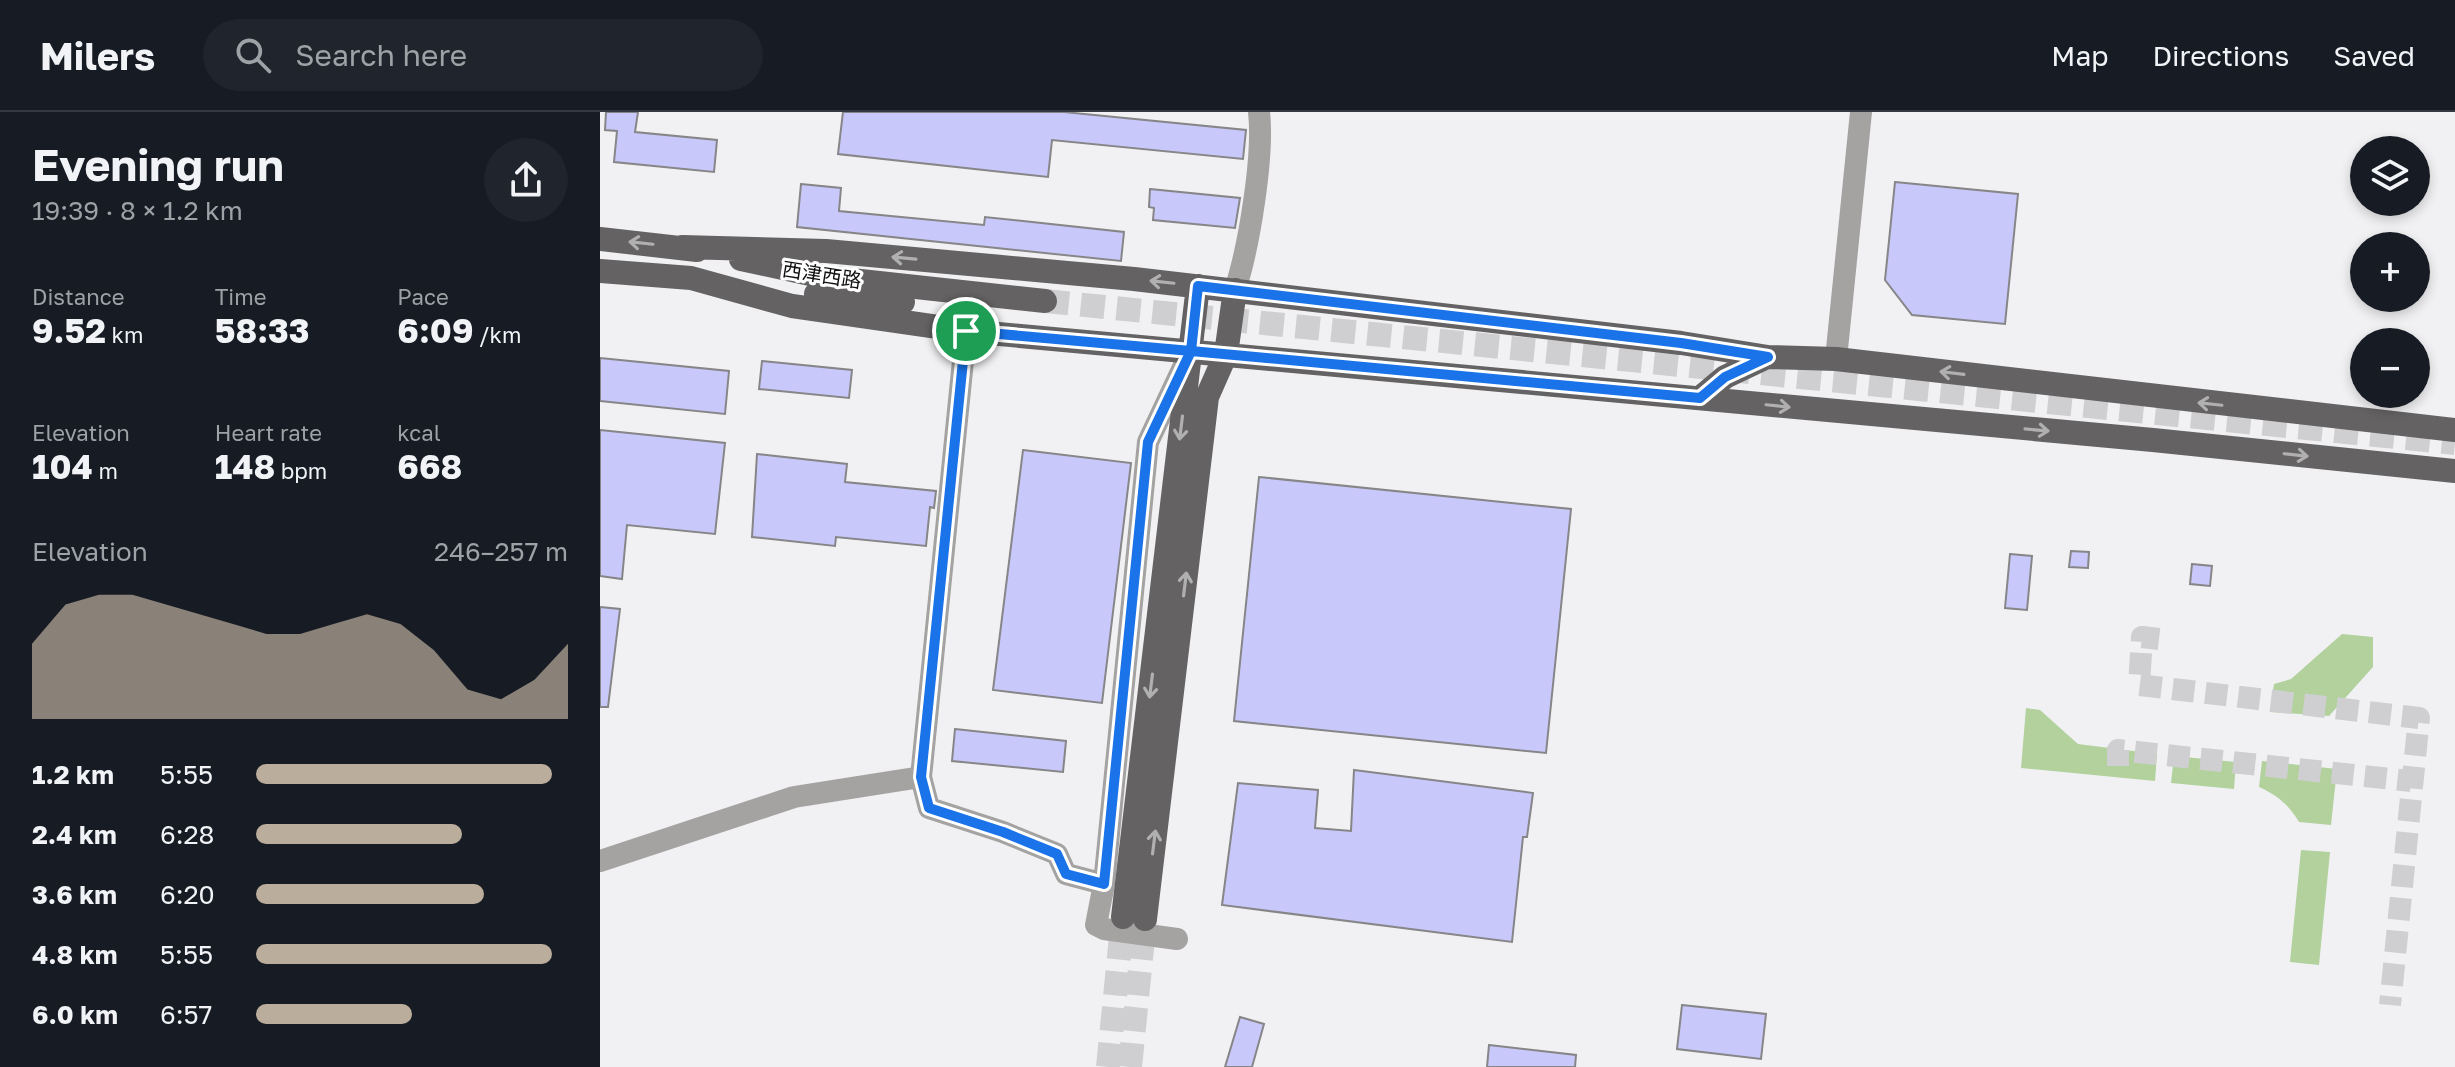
<!DOCTYPE html>
<html lang="en">
<head>
<meta charset="utf-8">
<style>
	body { margin:0; font-family:"Golos Text","Noto Sans SC",sans-serif; background:#20242c; color:#f1f3f6; height:100vh; display:flex; flex-direction:column; font-size:30px; white-space:nowrap }
	* { box-sizing:border-box; margin:0 }
	p { font-size:26px; color:#9ea1a6 }
	.icon { flex:none; width:44px; height:44px; fill:none; stroke:currentColor; stroke-width:2; stroke-linecap:round; stroke-linejoin:round }
	.map { position:relative; flex:1; overflow:hidden }
	.panel { display:flex; flex-direction:column; background:#171b24; width:600px }
	.panel>* { flex:none }
	.controls { position:absolute; left:1750px; top:24px; display:grid; gap:16px }
	.controls a { display:grid; place-items:center; width:80px; height:80px; border-radius:50%; background:#171b24; box-shadow:0 4px 12px #0003; font-size:40px }
	.pin { position:absolute; display:grid; place-items:center; width:68px; height:68px; color:#fff; margin:-34px; border:4px solid #fff; border-radius:50%; box-shadow:0 2px 8px #0007 }
	.round { display:grid; place-items:center; flex:none; width:84px; height:84px; border-radius:42px; background:#20242c }
	.headline { display:flex; align-items:center; justify-content:space-between; height:136px; padding:0 32px }
	h1 { font-size:44px; font-weight:700; line-height:60px }
	.metrics { display:grid; grid-template-columns:repeat(3,1fr); gap:12px; height:136px; padding:8px 32px }
	.metrics div { display:grid; align-content:center }
	.metrics b { font-size:34px; font-weight:700 }
	.metrics small { font-size:22px; font-weight:400 }
	.metrics p { font-size:22px }
	.chart { height:224px; padding:16px 32px }
	.chart p { display:flex; justify-content:space-between }
	.chart svg { width:100%; height:144px; margin-top:8px; fill:#bbad9c; opacity:.7 }
	ul { padding:0 32px; list-style:none; font-size:26px }
	li { display:grid; grid-template-columns:128px 96px 1fr; align-items:center; height:60px }
	li i { height:20px; border-radius:10px; background:#bbad9c }
	header { display:flex; align-items:center; gap:48px; box-sizing:border-box; height:112px; padding:0 40px; background:#171b24; border-bottom:2px solid #363941 }
	header strong { font-size:38px }
	nav { display:flex; gap:44px; margin-inline-start:auto; font-size:28px }
	.search { width:560px; height:72px; background:#20242c; display:flex; align-items:center; gap:20px; box-sizing:border-box; padding:0 28px; border-radius:44px; color:#9ea1a6; font-size:30px }
	main { display:flex; flex:1; min-height:0 }
	.map>svg:first-child { display:block }
	.green { fill:#b2d19d }
	.building { fill:#c9c8fa; stroke:#868688; stroke-width:2 }
	.lines { fill:none; stroke-linecap:round; stroke-linejoin:round }
	.minor-tunnel { stroke:#cfcfd1; stroke-width:22; stroke-dasharray:22 11; stroke-linecap:butt }
	.major-tunnel { stroke:#cfcfd1; stroke-width:24; stroke-dasharray:24 12; stroke-linecap:butt }
	.minor { stroke:#a4a3a2; stroke-width:22 }
	.major { stroke:#646262; stroke-width:24 }
	.oneway { stroke:#b1b0b0 }
	.route-casing { stroke:#fff; stroke-width:16 }
	.route { stroke:#1a73e8; stroke-width:10 }
	.labels { text-anchor:middle; dominant-baseline:central; stroke-width:6; stroke-linejoin:round; paint-order:stroke }
	.street-label { font-size:20px; fill:#111112; stroke:#fefeff }
</style>
</head>
<body>
<header>
<strong>Milers</strong>
<div class="search"><svg class="icon" aria-label="search" viewBox="0 0 24 24"><circle cx="10" cy="10" r="6"/><path d="M15 15l6 6"/></svg>Search here</div>
<nav><a>Map</a><a>Directions</a><a>Saved</a></nav>
</header>
<main>
<section class="panel">
<div class="headline"><div><h1>Evening run</h1><p>19:39 · 8 × 1.2 km</p></div><a class="round"><svg class="icon" aria-label="share" viewBox="0 0 24 24"><path d="M12 15V3M7 8l5-5 5 5M5 13v7h14v-7"/></svg></a></div>
<div class="metrics">
<div><p>Distance</p><b>9.52<small> km</small></b></div>
<div><p>Time</p><b>58:33</b></div>
<div><p>Pace</p><b>6:09<small> /km</small></b></div>
</div>
<div class="metrics">
<div><p>Elevation</p><b>104<small> m</small></b></div>
<div><p>Heart rate</p><b>148<small> bpm</small></b></div>
<div><p>kcal</p><b>668</b></div>
</div>
<div class="chart"><p><span>Elevation</span>246–257 m</p>
<svg viewBox="0 0 160 44" preserveAspectRatio="none"><path d="M0 44V21L10 9L20 6L30 6L40 9L50 12L60 15L70 18L80 18L90 15L100 12L110 15L120 23L130 35L140 38L150 32L160 21V44z"/></svg>
</div>
<ul>
<li><b>1.2 km</b>5:55<i style="width:95%"></i></li>
<li><b>2.4 km</b>6:28<i style="width:66%"></i></li>
<li><b>3.6 km</b>6:20<i style="width:73%"></i></li>
<li><b>4.8 km</b>5:55<i style="width:95%"></i></li>
<li><b>6.0 km</b>6:57<i style="width:50%"></i></li>
</ul>
</section>
<div class="map">
<svg width="1855" height="955" viewBox="0 0 1855 955">
	<rect width="100%" height="100%" fill="#f1f1f3"/>
	<!-- green -->
	<path class="green" d="M1742 522 1773 525V555L1729 604 1670 600 1674 572 1691 567Z
		M1426 596 1440 598 1478 632 1557 642 1555 669 1421 656Z
		M1574 644 1636 650 1634 677 1571 671Z
		M1662 649 1737 657 1731 713 1699 710C1688 692 1677 683 1659 675Z
		M1701 738 1730 740 1719 853 1690 850Z"/>
	<!-- building -->
	<path class="building" d="M6 0H38L35 20 117 28 114 60 14 50 17 19 5 18Z
		M243 0H464L646 18 643 47 452 28 448 65 238 42Z
		M1295 70 1418 82 1405 212 1312 203 1285 168Z
		M201 72 241 76 239 99 384 113 385 105 524 120 521 149 197 115Z
		M550 77 640 86 635 116 553 108 554 96 549 95Z
		M0 246 129 259 125 302 0 289Z
		M162 249 252 258 249 286 159 277Z
		M0 318 125 331 115 422 27 413 22 467 0 464Z
		M423 338 531 351 502 591 393 578Z
		M157 342 247 352 245 370 336 379 334 396 330 395 326 434 236 425 235 434 152 425Z
		M659 365 971 397 946 641 634 609Z
		M1471 439 1489 440 1488 456 1469 455Z
		M1410 442 1432 444 1427 498 1405 496Z
		M1592 452 1612 454 1610 474 1590 472Z
		M0 495 20 497 8 595H0Z
		M355 617 466 629 463 660 352 649Z
		M754 658 933 681 927 725H923L912 830 622 793 638 671 718 678 715 716 751 719Z
		M1082 893 1166 902 1161 947 1077 937Z
		M640 905 664 912 652 955H625Z
		M889 933 976 943 975 955H887Z"/>
	<g class="lines">
		<!-- minor-tunnel -->
		<path class="minor-tunnel" d="M1559 527 1542 525 1539 573 1819 606 1790 893
			M1518 654V638L1811 669"/>
		<!-- major-tunnel -->
		<path class="major-tunnel" d="M445 189 1855 331
			M508 955 523 805
			M530 955 545 807"/>
		<!-- minor -->
		<path class="minor" d="M635 178C649 135 664 44 659 0
			M366 219 321 665 329 696 403 720 457 742 466 762 504 772
			M1236 247 1261 0
			M0 749 194 685 321 665
			M577 827 504 817 496 813 504 772 548 330 587 247"/>
		<!-- major -->
		<path class="major" d="M0 127 97 138
			M82 135 226 139 534 167 1081 231 1168 245 1236 247 1855 318
			M141 147 224 165 445 189
			M0 159 91 166 192 194 366 219 1553 328 1855 359
			M216 182 303 190
			M1100 286 1125 265 1165 246
			M523 805 598 174
			M545 807 607 285 626 242 635 178"/>
	</g>
	<!-- one-way arrows -->
	<defs><path id="oneway-shaft" d="M-6 0H5M1.5-3L5.5 0L1.5 3" fill="none" stroke-width="1.6" stroke-linecap="round" stroke-linejoin="round" transform="scale(2)"/></defs>
	<g class="oneway">
		<use href="#oneway-shaft" transform="translate(41 131) rotate(-174)"/>
		<use href="#oneway-shaft" transform="translate(304 146) rotate(-175)"/>
		<use href="#oneway-shaft" transform="translate(562 170) rotate(-174)"/>
		<use href="#oneway-shaft" transform="translate(1352 261) rotate(-173)"/>
		<use href="#oneway-shaft" transform="translate(1610 292) rotate(-174)"/>
		<use href="#oneway-shaft" transform="translate(1178 294) rotate(6)"/>
		<use href="#oneway-shaft" transform="translate(581 316) rotate(97)"/>
		<use href="#oneway-shaft" transform="translate(1437 318) rotate(5)"/>
		<use href="#oneway-shaft" transform="translate(1696 343) rotate(6)"/>
		<use href="#oneway-shaft" transform="translate(585 472) rotate(-83)"/>
		<use href="#oneway-shaft" transform="translate(551 574) rotate(97)"/>
		<use href="#oneway-shaft" transform="translate(554 730) rotate(-83)"/>
	</g>
	<g class="lines">
		<!-- route casing -->
		<g class="route-casing">
			<path id="route" d="M366 219 321 665 329 696 403 720 457 742 466 762 504 772 548 330 591 239 1100 286 1125 265 1168 245 1081 231 598 174 591 239 366 219"/>
		</g>
		<!-- route -->
		<use href="#route" class="route"/>
	</g>
	<g class="labels">
		<!-- street labels -->
		<g class="street-label">
			<text transform="translate(222 162) rotate(9)">西津西路</text>
		</g>
	</g>
</svg>
<div class="controls">
<a><svg class="icon" aria-label="layers" viewBox="0 0 24 24"><path d="M12 4l9 5-9 5-9-5zM3 14l9 5 9-5"/></svg></a>
<a>+</a>
<a>−</a>
</div>
<div class="pin" style="left:366px;top:219px;background:#1e9e55"><svg class="icon" aria-label="arrive" viewBox="0 0 24 24"><path d="M6 21V4h12l-3 4 3 4H6"/></svg></div>
</div>
</main>
</body>
</html>
